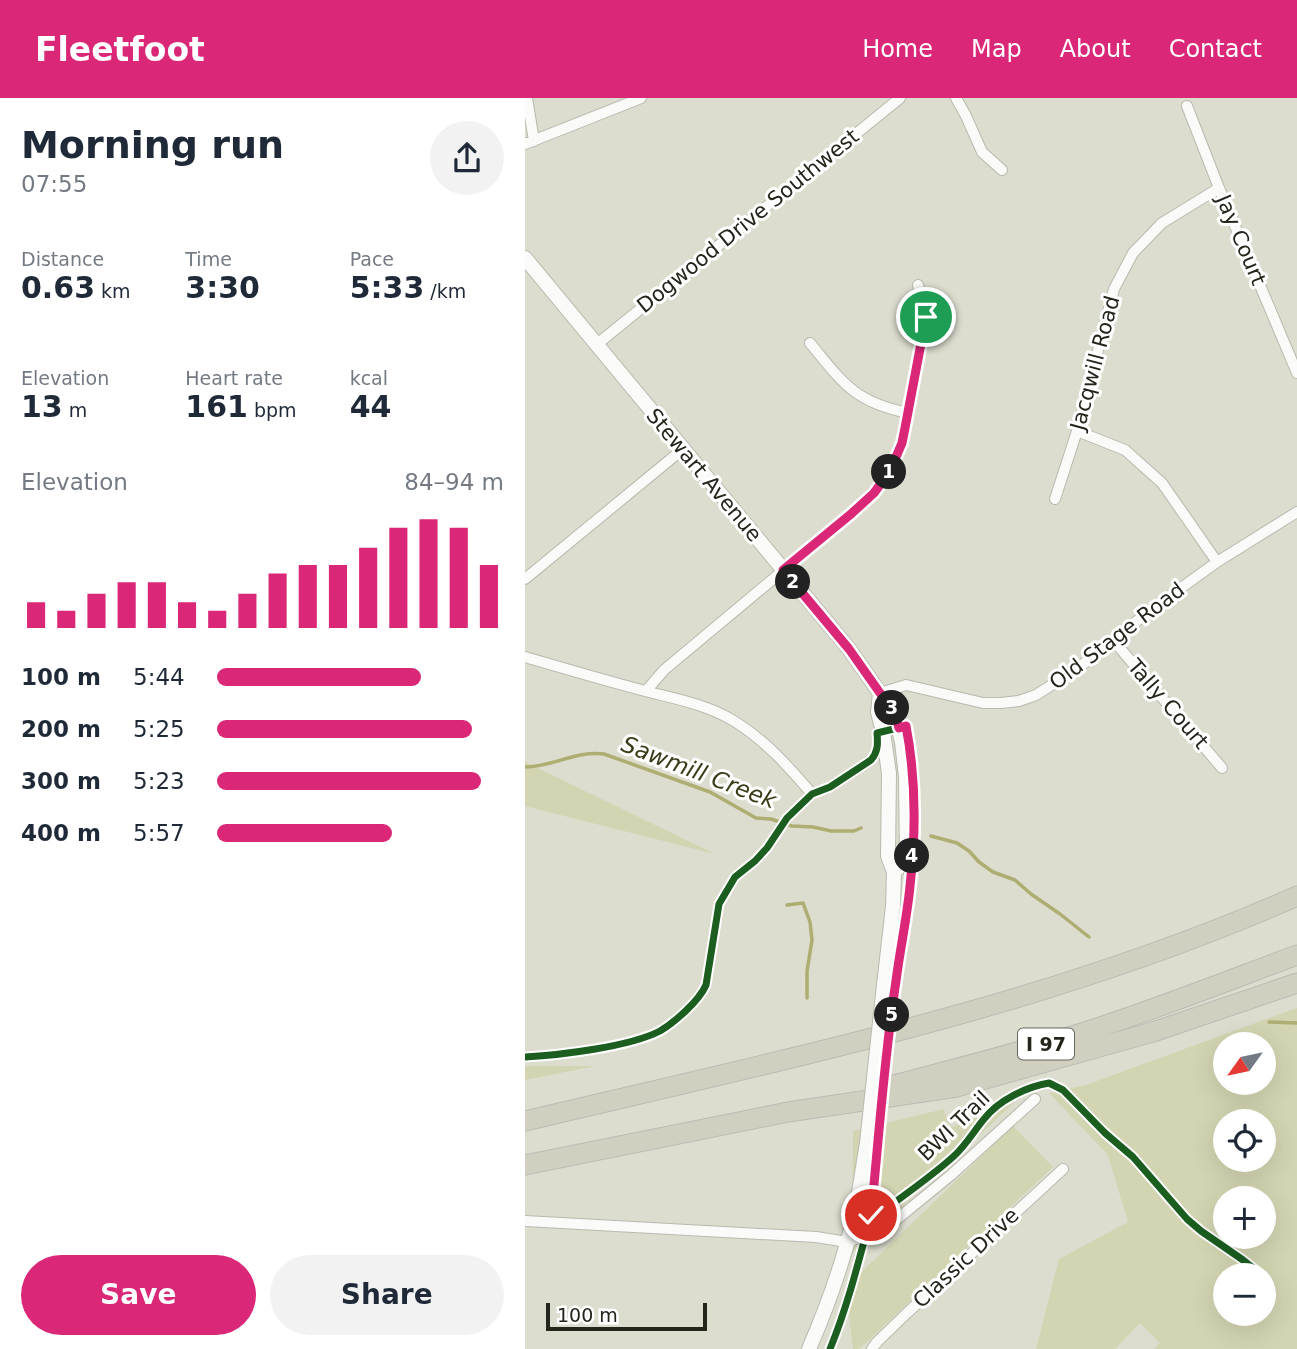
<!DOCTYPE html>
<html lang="en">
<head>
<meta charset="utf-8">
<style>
	body { margin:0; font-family:"DejaVu Sans",sans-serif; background:#f2f2f3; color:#1f2937; height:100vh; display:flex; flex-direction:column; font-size:26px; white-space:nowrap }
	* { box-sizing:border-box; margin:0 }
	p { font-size:23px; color:#747a83 }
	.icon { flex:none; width:38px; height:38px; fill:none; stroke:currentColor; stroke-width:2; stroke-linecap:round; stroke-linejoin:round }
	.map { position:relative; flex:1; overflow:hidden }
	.details { display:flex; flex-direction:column; background:#fff; width:525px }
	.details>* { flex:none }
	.needle { width:46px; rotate:237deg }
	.fabs { position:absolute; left:688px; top:934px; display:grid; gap:14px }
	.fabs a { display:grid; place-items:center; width:63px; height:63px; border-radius:50%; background:#fff; box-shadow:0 7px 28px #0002; font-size:35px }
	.scale { position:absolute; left:21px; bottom:18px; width:161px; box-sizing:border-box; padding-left:7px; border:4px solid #23241a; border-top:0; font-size:19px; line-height:24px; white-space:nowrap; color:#23241a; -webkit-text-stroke:5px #fff; paint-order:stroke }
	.pin { position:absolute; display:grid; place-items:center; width:60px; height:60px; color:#fff; margin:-30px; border:4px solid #fff; border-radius:50%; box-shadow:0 2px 7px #0007 }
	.km { position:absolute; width:35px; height:35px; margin:-18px; border-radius:50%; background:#222; color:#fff; font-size:19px; line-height:35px; text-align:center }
	.round { display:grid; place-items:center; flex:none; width:74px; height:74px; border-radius:37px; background:#f2f2f3 }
	.head { display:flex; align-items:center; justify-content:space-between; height:119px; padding:0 21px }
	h1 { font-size:38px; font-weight:700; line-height:52px }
	.figures { display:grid; grid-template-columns:repeat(3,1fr); gap:10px; height:119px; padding:7px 21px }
	.figures div { display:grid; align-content:center }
	.figures b { font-size:30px; font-weight:700 }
	.figures small { font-size:19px; font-weight:400 }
	.figures p { font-size:19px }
	.chart { height:196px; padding:14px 21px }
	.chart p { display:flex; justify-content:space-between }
	.chart svg { width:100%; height:126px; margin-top:7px; stroke:#db2777; stroke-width:6 }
	.primary-button { display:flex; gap:14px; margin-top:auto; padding:14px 21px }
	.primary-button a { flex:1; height:80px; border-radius:42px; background:#db2777; color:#fff; font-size:28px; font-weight:700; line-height:80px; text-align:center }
	.primary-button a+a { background:#f2f2f3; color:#1f2937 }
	ul { padding:0 21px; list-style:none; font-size:23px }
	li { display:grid; grid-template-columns:112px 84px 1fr; align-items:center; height:52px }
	li i { height:18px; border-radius:9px; background:#db2777 }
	header { display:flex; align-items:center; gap:42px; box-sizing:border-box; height:98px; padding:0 35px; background:#db2777; color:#fff }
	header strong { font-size:33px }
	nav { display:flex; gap:38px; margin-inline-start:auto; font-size:24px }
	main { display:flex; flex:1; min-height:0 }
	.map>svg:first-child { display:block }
	.green { fill:#d3d4b1; fill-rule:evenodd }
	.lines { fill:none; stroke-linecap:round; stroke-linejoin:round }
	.stream { stroke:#aeae72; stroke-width:3.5 }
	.street-casing { stroke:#b9b9ae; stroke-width:12 }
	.secondary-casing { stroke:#b9b9ae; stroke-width:16 }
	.highway-casing { stroke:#babbb3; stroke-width:21 }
	.street { stroke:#fafaf8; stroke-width:10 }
	.secondary { stroke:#fafaf8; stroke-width:14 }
	.highway { stroke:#d1d0c0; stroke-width:19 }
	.secondary-bridge-casing { stroke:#b9b9ae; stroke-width:16; stroke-linecap:butt }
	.secondary-bridge { stroke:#fafaf8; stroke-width:14 }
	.cycleway-casing { stroke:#fff; stroke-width:11 }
	.cycleway { stroke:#1b5e20; stroke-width:7 }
	.route-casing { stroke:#fff; stroke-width:14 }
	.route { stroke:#db2777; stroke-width:9 }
	.labels { text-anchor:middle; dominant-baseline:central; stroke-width:6; stroke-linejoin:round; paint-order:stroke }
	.shield { fill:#fff; stroke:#65665f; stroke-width:2 }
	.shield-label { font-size:19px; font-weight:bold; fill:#23241a }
	.street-label { font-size:21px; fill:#23241a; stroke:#fff }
	.water-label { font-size:23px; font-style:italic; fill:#3b3b18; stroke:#fff }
</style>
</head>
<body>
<header>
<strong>Fleetfoot</strong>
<nav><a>Home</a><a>Map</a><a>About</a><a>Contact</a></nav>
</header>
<main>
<section class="details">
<div class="head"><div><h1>Morning run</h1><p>07:55</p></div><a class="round"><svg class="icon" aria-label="share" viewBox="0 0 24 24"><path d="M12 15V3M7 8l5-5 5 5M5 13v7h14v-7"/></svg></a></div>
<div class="figures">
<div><p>Distance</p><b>0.63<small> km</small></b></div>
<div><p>Time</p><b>3:30</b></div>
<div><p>Pace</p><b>5:33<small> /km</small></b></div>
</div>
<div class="figures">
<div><p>Elevation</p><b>13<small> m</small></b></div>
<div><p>Heart rate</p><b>161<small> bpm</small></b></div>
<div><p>kcal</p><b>44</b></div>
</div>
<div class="chart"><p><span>Elevation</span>84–94 m</p>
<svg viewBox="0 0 160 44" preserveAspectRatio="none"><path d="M5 44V35M15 44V38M25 44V32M35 44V28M45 44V28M55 44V35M65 44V38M75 44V32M85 44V25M95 44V22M105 44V22M115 44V16M125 44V9M135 44V6M145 44V9M155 44V22"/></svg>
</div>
<ul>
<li><b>100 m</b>5:44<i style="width:71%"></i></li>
<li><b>200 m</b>5:25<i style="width:89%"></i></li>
<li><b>300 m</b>5:23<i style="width:92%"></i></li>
<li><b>400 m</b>5:57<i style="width:61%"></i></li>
</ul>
<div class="primary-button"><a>Save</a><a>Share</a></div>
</section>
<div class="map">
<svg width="772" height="1251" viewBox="0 0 772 1251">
	<rect width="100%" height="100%" fill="#dcddce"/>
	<!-- green -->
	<path class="green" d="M0 664 190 756 0 708Z
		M772 910V1251H629L635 1245 615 1225 590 1251H511L534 1161 603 1124 583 1057 524 995 561 987ZM700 947H738V985H700ZM700 1024H738V1062H700ZM700 1101H738V1139H700ZM700 1178H738V1216H700Z
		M0 968H70L0 982Z
		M490 1004 327 1155 328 1033 419 1011 425 1030Z
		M488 1028 528 1069 334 1251H328L321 1189Z"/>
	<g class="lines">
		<!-- stream -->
		<path class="stream" d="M0 669C28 669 51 652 79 656L185 694 231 720 246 721 267 728 288 729 306 733H329L336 730
			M406 738 432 745 444 753 454 764 468 774 490 782 506 796 535 816 564 839
			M262 807 278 805 285 824 287 842 282 873V900
			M744 924 772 925"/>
		<!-- street casing -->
		<g class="street-casing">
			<path id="street" d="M2 0 9 43
				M431 0 441 18 457 54 477 72
				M662 8 694 90 772 275
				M0 46 116 0
				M285 245C318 285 329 304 383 315
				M71 247 375 0
				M552 333 600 352 637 385 692 464
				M530 401 552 333 589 191 608 155 637 125 694 90
				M0 481 158 351
				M588 542 697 670
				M0 559C41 571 82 583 124 594 152 601 183 607 209 623 240 642 264 669 287 696
				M121 593 139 572 326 416 357 385 365 373 377 345 401 219 393 187
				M355 595 381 587 458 605H476L494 603 511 597 552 571 627 511 692 464 772 414
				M0 1123 291 1139 322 1144 360 1131 426 1077 510 1001
				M347 1251 352 1244 381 1216 538 1071"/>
		</g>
		<!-- secondary casing -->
		<g class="secondary-casing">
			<path id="secondary" d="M0 160 324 551 355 595 369 612 377 644 381 679 382 761 369 774
				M355 595 353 614 358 634 364 675 363 758 369 774 368 808 359 887
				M284 1251C303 1207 319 1162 330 1115 335 1092 338 1068 342 1045"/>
		</g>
		<!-- highway casing -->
		<g class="highway-casing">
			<path id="highway" d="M369 987C433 970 497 954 560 934 632 911 702 883 772 857
				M0 1023C261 961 526 907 772 798
				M0 1067 263 1014 432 989 628 934 772 885"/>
		</g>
		<!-- street -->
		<use href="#street" class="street"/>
		<!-- secondary -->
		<use href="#secondary" class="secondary"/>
		<!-- highway -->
		<use href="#highway" class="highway"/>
		<!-- secondary-bridge casing -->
		<g class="secondary-bridge-casing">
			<path id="secondary-bridge" d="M342 1045 359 887"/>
		</g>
		<!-- secondary-bridge -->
		<use href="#secondary-bridge" class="secondary-bridge"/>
		<!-- cycleway casing -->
		<g class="cycleway-casing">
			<path id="cycleway" d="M0 959C35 957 104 949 135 933 150 924 174 903 181 887L194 806 210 779 230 763 242 750 262 720 287 696 305 689 346 662C353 654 353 646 352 635L381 628C394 692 390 760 380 825 377 846 373 867 370 888 361 964 353 1040 346 1117 334 1162 323 1207 305 1251
				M346 1117 351 1118 356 1115C380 1096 406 1079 429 1058 441 1047 449 1033 459 1021 474 1002 501 989 524 985L538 992 580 1035 608 1059 662 1121 676 1133 718 1162 738 1178"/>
		</g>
		<!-- cycleway -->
		<use href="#cycleway" class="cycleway"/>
	</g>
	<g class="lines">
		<!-- route casing -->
		<g class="route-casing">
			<path id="route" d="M346 1117C354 1039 359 960 371 883 375 851 382 820 385 788 391 735 391 680 381 628L374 630 369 612 355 595 324 551 258 472 326 416 349 395 365 373 377 345 380 330 401 219"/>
		</g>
		<!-- route -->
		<use href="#route" class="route"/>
	</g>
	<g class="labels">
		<!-- shield labels -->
		<rect class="shield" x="493" y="930.5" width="56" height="31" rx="5"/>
		<g class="shield-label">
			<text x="521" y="946">I 97</text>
		</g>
		<!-- street labels -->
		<g class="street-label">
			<text transform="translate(223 123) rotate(-39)">Dogwood Drive Southwest</text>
			<text transform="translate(716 142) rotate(67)">Jay Court</text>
			<text transform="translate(570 265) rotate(-75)">Jacqwill Road</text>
			<text transform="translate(179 377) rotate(50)">Stewart Avenue</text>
			<text transform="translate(592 538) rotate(-37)">Old Stage Road</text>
			<text transform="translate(643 606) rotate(49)">Tally Court</text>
			<text transform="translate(429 1028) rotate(-44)">BWI Trail</text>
			<text transform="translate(441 1160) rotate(-43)">Classic Drive</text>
		</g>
		<!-- water labels -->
		<g class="water-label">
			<text transform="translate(174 674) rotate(21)">Sawmill Creek</text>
		</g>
	</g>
</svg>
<div class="fabs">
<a><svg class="needle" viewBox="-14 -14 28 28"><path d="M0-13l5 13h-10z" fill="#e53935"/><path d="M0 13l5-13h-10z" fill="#747a83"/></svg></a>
<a><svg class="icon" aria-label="locate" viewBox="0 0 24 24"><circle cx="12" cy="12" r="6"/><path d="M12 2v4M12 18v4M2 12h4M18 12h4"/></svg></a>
<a>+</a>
<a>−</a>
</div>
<div class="scale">100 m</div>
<div class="pin" style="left:401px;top:219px;background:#1e9e55"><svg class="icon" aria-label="arrive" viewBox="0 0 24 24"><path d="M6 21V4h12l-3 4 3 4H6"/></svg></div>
<div class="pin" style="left:346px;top:1117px;background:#d93025"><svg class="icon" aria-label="check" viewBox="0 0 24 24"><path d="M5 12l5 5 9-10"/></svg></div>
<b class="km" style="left:364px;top:374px">1</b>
<b class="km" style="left:268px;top:484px">2</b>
<b class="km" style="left:367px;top:610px">3</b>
<b class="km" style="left:387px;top:758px">4</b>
<b class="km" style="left:367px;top:917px">5</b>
</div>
</main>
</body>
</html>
